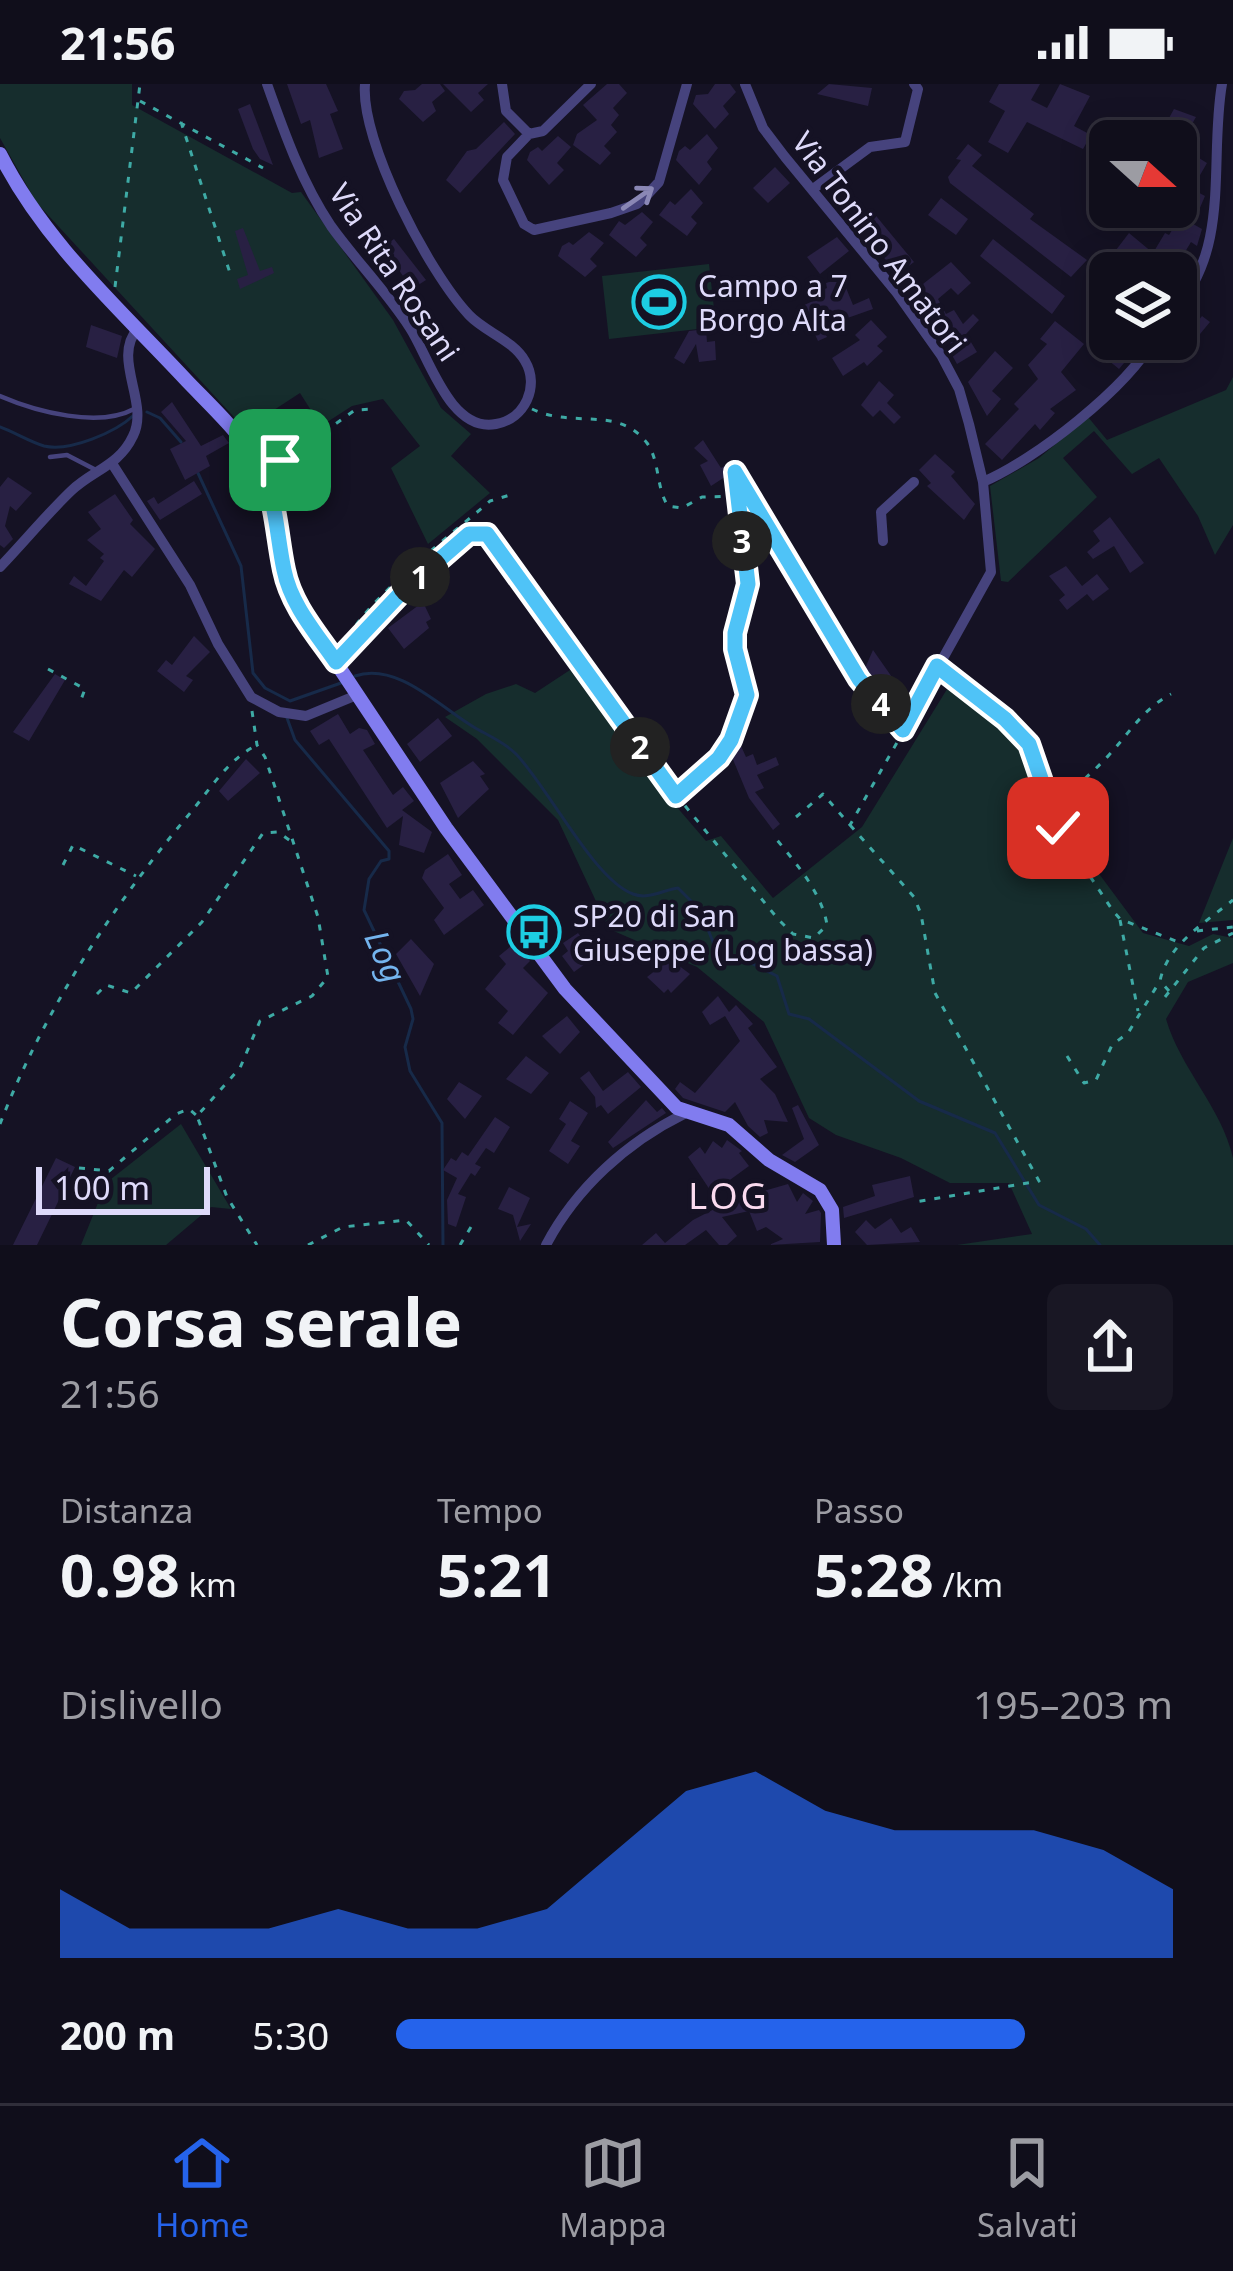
<!DOCTYPE html>
<html lang="it">
<head>
<meta charset="utf-8">
<style>
	body { margin:0; font-family:"Noto Sans",sans-serif; background:#191724; color:#f1f3f6; height:100vh; display:flex; flex-direction:column; font-size:45px; white-space:nowrap }
	* { box-sizing:border-box; margin:0 }
	p { font-size:39px; color:#9c9ca3 }
	.icon { flex:none; width:66px; height:66px; fill:none; stroke:currentColor; stroke-width:2; stroke-linecap:round; stroke-linejoin:round }
	.map { position:relative; height:1161px; overflow:hidden }
	.details { display:flex; flex-direction:column; background:#100e1b; flex:1 }
	.details>* { flex:none }
	.needle { width:78px; rotate:111deg }
	.tools { position:absolute; left:1089px; top:36px; display:grid; gap:24px }
	.tools a { display:grid; place-items:center; width:108px; height:108px; border-radius:18px; background:#100e1b; box-shadow:0 6px 30px #0003,0 0 0 3px #302e3a; font-size:60px }
	.scale { position:absolute; left:36px; bottom:30px; width:174px; box-sizing:border-box; padding-left:12px; border:6px solid #dedafa; border-top:0; font-size:33px; line-height:42px; white-space:nowrap; color:#dedafa; -webkit-text-stroke:9px #151224; paint-order:stroke }
	.pin { position:absolute; display:grid; place-items:center; width:102px; height:102px; color:#fff; margin:-51px; border-radius:24px; box-shadow:0 6px 18px #0006 }
	.km { position:absolute; width:60px; height:60px; margin:-30px; border-radius:50%; background:#222; color:#fff; font-size:33px; line-height:60px; text-align:center }
	.round { display:grid; place-items:center; flex:none; width:126px; height:126px; border-radius:18px; background:#191724 }
	.overview { display:flex; align-items:center; justify-content:space-between; height:204px; padding:0 60px }
	h1 { font-size:66px; font-weight:700; line-height:90px }
	.stats { display:grid; grid-template-columns:repeat(3,1fr); gap:18px; height:204px; padding:12px 60px }
	.stats div { display:grid; align-content:center }
	.stats b { font-size:60px; font-weight:700 }
	.stats small { font-size:33px; font-weight:400 }
	.stats p { font-size:33px }
	.chart { height:336px; padding:24px 60px }
	.chart p { display:flex; justify-content:space-between }
	.chart svg { width:100%; height:216px; margin-top:12px; fill:#2563eb; opacity:.7 }
	ul { padding:0 60px; list-style:none; font-size:39px }
	li { display:grid; grid-template-columns:192px 144px 1fr; align-items:center; height:90px }
	li i { height:30px; border-radius:15px; background:#2563eb }
	.status { display:flex; justify-content:space-between; align-items:center; height:84px; padding:0 60px; background:#100e1b; direction:ltr }
	.status svg { height:33px; fill:currentColor }
	.dock { display:flex; justify-content:space-around; align-items:center; height:168px; border-top:3px solid #302e3a; background:#100e1b; font-size:33px; color:#9c9ca3 }
	.dock a { display:grid; justify-items:center; gap:6px }
	.dock .current { color:#2563eb }
	.map>svg:first-child { display:block }
	.green { fill:#162d2d }
	.lines { fill:none; stroke-linecap:round; stroke-linejoin:round }
	.stream { stroke:#172a49; stroke-width:3 }
	.building { fill:#282043 }
	.path { stroke:#3eaaa5; stroke-width:3; stroke-dasharray:6 9; stroke-linecap:butt }
	.lane { stroke:#46437d; stroke-width:4.5 }
	.street { stroke:#46437d; stroke-width:10 }
	.secondary { stroke:#817cef; stroke-width:14 }
	.oneway { stroke:#8a87b5 }
	.route-casing { stroke:#fff; stroke-width:24 }
	.route { stroke:#4fc3f7; stroke-width:15 }
	.labels { text-anchor:middle; dominant-baseline:central; stroke-width:9; stroke-linejoin:round; paint-order:stroke }
	.street-label { font-size:30px; fill:#dedafa; stroke:#151224 }
	.poi-label { font-size:30px; fill:#dedafa; stroke:#151224; text-anchor:start }
	.water-label { font-size:33px; font-style:italic; fill:#74b4ee; stroke:#151224 }
	.quarter-label { font-size:36px; letter-spacing:3px; fill:#fbdbef; stroke:#151224 }
</style>
</head>
<body>
<div class="status"><b>21:56</b><svg viewBox="0 0 49 12"><path d="M0 12V9h3v3zM5 12V6h3v6zM10 12V3h3v9zM15 12V0h3v12zM26 1h20v11H26zM47 4h2v5h-2z"/></svg></div>
<div class="map">
<svg width="1233" height="1161" viewBox="0 0 1233 1161">
	<rect width="100%" height="100%" fill="#151224"/>
	<!-- green -->
	<path class="green" d="M0 0H132V21L292 109 301 108 393 236 441 324 471 350 451 372 490 409 428 460 391 384 420 362 383 315 352 322 321 342 300 309 245 345 36 118 0 54Z
		M709 180 716 243 609 255 602 192Z
		M1233 293V441L1215 471 1198 432 1159 374 1132 390 1094 347 1063 374 1097 413 1008 498 1001 497 990 402 1039 374 1088 333 1107 356 1226 306Z
		M570 586 639 679 706 757 721 752 773 814 862 743 957 589 1013 630 1036 660 1071 752 1143 849 1189 862 1213 850 1233 854V879L1188 898 1166 935C1180 984 1222 1024 1233 1074 1233 1100 1233 1134 1233 1161H957L1032 1150 1009 1099H950L901 1074 836 1051 809 1034 764 938 697 883 609 845 558 736 477 655 445 633 486 610 516 600 535 609Z
		M1233 754V836L1199 839Z
		M181 1040 231 1125 211 1123 166 1161H81L106 1099Z"/>
	<g class="lines">
		<!-- stream -->
		<path class="stream" d="M147 328 160 334 181 358
			M0 343C14 348 30 358 44 362 70 368 116 348 134 331
			M197 387 241 482 253 589 265 604 290 617 341 599
			M355 592C398 577 443 626 477 645 491 653 504 658 516 670 548 703 594 796 633 810 648 816 663 806 678 804L700 826 720 875 751 879 777 892 789 930 809 935 919 1017 995 1049 1039 1121 1086 1145 1100 1161
			M287 634 295 656 389 767V775L381 777 369 795 364 826 411 925 413 935 405 963 410 987 442 1039 443 1161"/>
	</g>
	<!-- building -->
	<path class="building" d="M287 0H326L338 27 330 30 343 65 319 74 310 36 301 40Z
		M422 0H440L445 7 432 18 436 27 423 38 399 15 404 7 415 6Z
		M443 0H488L478 9 484 16 471 28Z
		M607 0H619L627 9 613 24 619 31 611 41 617 48 604 62 611 69 600 81 573 61 577 50 597 36 583 21Z
		M715 0H730L736 8 723 22 729 30 715 45 693 20 696 11 708 10Z
		M829 0 872 4 868 22 817 10Z
		M999 0H1040L1031 16 1047 24 1060 0 1090 12 1074 42 1091 51 1083 65 1027 38 1008 69 988 58 1005 27 989 18Z
		M250 20 273 81 260 75 253 65 238 25Z
		M1174 25 1196 33 1182 57H1141L1148 45 1159 52Z
		M504 38 515 50 460 109 446 96 467 67 476 65Z
		M707 50 718 64 707 78 712 85 699 101 676 76 679 67 685 62 690 66Z
		M558 52 571 63 557 79 564 86 549 101 527 76 530 68 538 63 542 67Z
		M968 60 982 71 972 82 1034 130 1030 135 1087 176 1071 193 950 99 948 93 961 76 956 75Z
		M1181 63 1207 79 1192 105 1205 112 1193 140 1202 145 1197 162 1191 158 1176 183 1184 189H1146L1116 166 1129 149 1153 169 1165 149 1169 151 1177 138 1180 140 1190 125 1176 118V71Z
		M775 83 790 99 768 119 753 104Z
		M691 105 703 119 691 133 697 139 687 152 659 131 670 117 675 121Z
		M941 114 968 135 956 151 928 131Z
		M872 127 914 178 898 190 855 140Z
		M642 128 653 138 640 154 647 161 636 173 609 151 619 137 625 141Z
		M243 144 260 187 272 183 274 189 240 205 237 195 248 191 235 147Z
		M589 148 604 159 590 175 597 182 585 193 558 172 562 162 569 158 573 161Z
		M837 153 849 167 820 190 807 173Z
		M394 155 426 196 412 205 383 163Z
		M993 155 1065 212 1052 230 980 172Z
		M951 178 971 199 958 211 951 204 938 215 946 230 954 226 963 240 973 230 979 236 966 250 977 268 957 280 948 264 952 262 928 223 923 227 917 218 921 215 914 207Z
		M842 194 853 221 869 214 873 225 822 243 827 253 818 257 802 222 822 213 820 207 827 204 826 199Z
		M1187 228 1198 237 1202 232 1210 238 1185 268 1165 255H1176Z
		M871 236 887 253 877 262 883 267 867 282 864 278 843 292 832 274 860 256 855 251Z
		M1055 237 1084 260 1061 288 1076 306 1050 325 1055 329 1040 346 1035 340 1002 376 985 360 1019 325 1014 320 1038 295 1028 281 1047 260 1040 255Z
		M1110 239V255H1121L1135 266 1119 285 1091 262Z
		M91 241 122 252 117 274 86 263Z
		M706 245 707 258 715 257 716 276 699 278 696 260 684 280 674 274 689 247Z
		M995 267 1013 284 992 307 1001 315 987 332 968 298Z
		M879 297 894 311 887 319 901 333 894 340 880 326 873 333 861 321Z
		M172 318 201 362 223 351 229 359 206 372 210 382 185 396 170 365 186 357 161 328Z
		M703 356 721 384 728 380 731 389 711 402 700 381 708 377 694 364Z
		M935 370 955 388 951 392 975 420 964 436 927 402 931 399 919 386Z
		M8 393 32 409 16 427 10 422 5 442 13 455 4 464 0 461V403Z
		M194 397 202 410 160 436 147 417 154 413 158 420Z
		M115 410 133 436 130 440 155 465 132 493 124 486 101 517 69 500 74 492 86 502 104 477 100 474 104 470 87 456 101 445 88 428Z
		M1110 433 1144 479 1130 489 1114 462 1093 475 1087 468 1100 457 1093 447Z
		M1066 482 1082 502 1097 490 1109 505 1093 517 1087 510 1067 526 1059 516 1065 511 1049 492Z
		M423 518 431 535 426 538 429 544 404 565 388 544Z
		M194 552 210 568 186 592 193 596 184 608 157 587 166 576 172 581Z
		M873 566 894 596 878 610 862 591Z
		M55 590 65 596 29 657 13 648Z
		M338 630 350 650 359 644 367 646 375 660 363 666 393 711 403 703 414 717 402 726 432 748 424 769 399 761 403 732 387 744 329 655 319 661 310 647Z
		M438 634 452 652 420 678 407 660Z
		M741 662 746 673 753 670 757 681 776 673 779 681 757 691 764 704 755 708 780 740 773 746 749 714 729 666Z
		M246 675 260 689 228 717 219 707Z
		M473 677 485 690 480 692 489 705 458 734 440 699Z
		M448 770 462 791 449 800 460 815 473 806 484 821 444 851 434 836 444 824 422 794 425 786Z
		M578 849 596 872 574 888 562 872 568 867 563 859Z
		M411 855 434 880 420 912 396 870Z
		M516 858 530 877 523 884 548 909 513 951 498 939 508 927 485 905 506 880 499 872Z
		M670 875 690 890 671 909 668 905 664 909 647 893Z
		M718 912 729 928 736 921 753 940 748 944 777 983 760 995 775 1010 788 1038 764 1036 768 1049 760 1053 748 1042 735 1018 725 1028 683 1014 675 1005 680 998 695 1009 740 957 725 932 710 941 702 928Z
		M567 932 580 948 560 970 542 952Z
		M526 972 549 989 531 1010 506 995Z
		M589 987 603 1007 628 988 641 1003 608 1030 601 1021 596 1024 595 1013 580 994Z
		M459 998 482 1012 465 1035 447 1015Z
		M646 1016 657 1028 662 1024 666 1029 613 1064 608 1058Z
		M570 1017 588 1029 571 1057 580 1062 568 1080 549 1067 566 1040 559 1035Z
		M798 1021 819 1061 795 1078 782 1071 804 1055 792 1024Z
		M495 1033 510 1043 494 1069 486 1064 475 1080 481 1083 475 1092 471 1089 458 1110 466 1113 456 1143 448 1140 447 1116 457 1094 443 1086 451 1074 456 1077 462 1068 468 1072Z
		M727 1056 742 1067 739 1069 749 1082 712 1109 688 1073 700 1063 705 1070 713 1057 722 1064Z
		M56 1074 75 1083 37 1161H13Z
		M910 1092 914 1113 844 1134 843 1123 875 1112 872 1101Z
		M788 1100 797 1118 803 1109 813 1117 805 1130 819 1126 821 1129 820 1158 769 1161 783 1155 766 1143 757 1147 749 1127 722 1133 737 1152 727 1161H719L706 1146 685 1161H642L656 1149 665 1159 693 1136 732 1116Z
		M509 1103 530 1114 517 1143 531 1140 520 1157 513 1131 498 1125Z
		M891 1134 901 1149 911 1143 920 1158 867 1161 855 1148 866 1136 875 1145Z"/>
	<g class="lines">
		<!-- path -->
		<path class="path" d="M140 17 263 84
			M181 38 230 189
			M115 203 140 0
			M532 325C574 345 618 321 647 359 660 377 656 404 668 422L682 424 702 413 736 412
			M275 383 355 326 375 325
			M735 388 859 595 896 637
			M344 568C345 530 458 446 490 417L513 410
			M346 568 400 510 469 450H487L677 712 778 835 793 850 814 854 827 841C822 808 794 777 773 751
			M48 585 85 605 79 621
			M947 591 1005 635 1029 660 1058 744 1113 827 1120 835 1181 859
			M252 627 257 661 265 673 318 833 328 893 312 912 260 937 240 984 197 1032 227 1113 257 1161
			M678 711 719 674 731 655 747 611 735 565V549L748 500 735 390
			M1054 724 1064 722C1076 699 1092 690 1109 671 1130 648 1143 625 1171 610
			M796 733 823 710 850 741 899 655
			M850 741 914 813 921 830 935 909 1039 1097 915 1118
			M63 781 73 761 136 792
			M1120 836 1138 927
			M1197 847 1233 843
			M1169 907 1160 897C1167 861 1206 838 1233 816
			M97 910 106 901 131 909 202 838 263 749 278 748 292 758
			M1165 913 1204 864 1233 849
			M1067 972 1084 999 1096 996 1112 961 1128 949 1160 897
			M0 1040C44 926 113 821 191 728 210 705 228 676 255 662
			M79 1084 109 1087 176 1030 189 1025 196 1031
			M308 1161 343 1143 406 1136 429 1161
			M460 1161 471 1143"/>
		<!-- lane -->
		<path class="lane" d="M0 312C37 328 99 344 134 325
			M50 373 67 371 94 385"/>
		<!-- street -->
		<path class="street" d="M267 0C284 48 302 99 331 142 356 177 387 208 410 244 429 273 450 349 496 340 525 335 540 302 525 277 513 256 485 248 469 231 429 189 360 57 365 0
			M502 0 506 27 529 50
			M591 0 543 47 529 50 507 73 503 96 524 140 534 146 611 129 637 120 647 111 659 98 687 0
			M745 0 763 44 785 73 897 209 941 271 959 305 969 340 983 398 991 488 903 646
			M813 105 870 63 905 58 918 5 914 0
			M1176 224C1231 163 1209 75 1222 0
			M113 381 190 501 218 560 251 613 279 628 306 632 357 611
			M983 398C1035 376 1127 304 1154 255
			M883 457 881 428 914 398
			M0 483C24 458 46 431 71 407 93 386 119 382 133 352 150 318 111 275 138 244
			M546 1161C576 1104 627 1058 684 1030"/>
		<!-- secondary -->
		<path class="secondary" d="M0 70C45 159 119 224 187 297 210 321 236 345 254 373 281 418 277 467 293 514L446 744 565 905 677 1024 729 1041 769 1076 820 1106 832 1126 834 1161"/>
	</g>
	<!-- one-way arrows -->
	<defs><path id="oneway-shaft" d="M-6 0H5M1.5-3L5.5 0L1.5 3" fill="none" stroke-width="1.6" stroke-linecap="round" stroke-linejoin="round" transform="scale(3)"/></defs>
	<use class="oneway" href="#oneway-shaft" transform="translate(638 114) rotate(-35)"/>
	<g class="lines">
		<!-- route casing -->
		<g class="route-casing">
			<path id="route" d="M280 376 264 392C277 424 277 453 284 486 291 521 316 549 336 578L400 510 469 450H487L676 712 719 674 731 656 747 611 735 565V549L748 500 735 388 859 595 903 646 937 582 1005 635 1029 660 1058 744"/>
		</g>
		<!-- route -->
		<use href="#route" class="route"/>
	</g>
	<!-- icons -->
	<defs>
		<g id="stadium-ring" transform="scale(2.7)"><circle r="9.5" fill="#151224" stroke="#1dcde3" stroke-width="1.5"/><path d="M0-5a6.5 5 0 1 0 0 10a6.5 5 0 1 0 0-10ZM-3.5-1.8h7v3.6h-7Z" fill="#1dcde3"/></g>
		<g id="bus-ring" transform="scale(2.7)"><circle r="9.5" fill="#151224" stroke="#1dcde3" stroke-width="1.5"/><path d="M-5-6H5V4H4V6H2V4H-2V6H-4V4H-5ZM-3.5-4V0h7V-4ZM-3.5 1.2v1.5H-2V1.2ZM2 1.2v1.5H3.5V1.2Z" fill="#1dcde3"/></g>
	</defs>
	<g fill-rule="evenodd">
		<use href="#stadium-ring" x="659" y="218"/>
		<use href="#bus-ring" x="534" y="848"/>
	</g>
	<g class="labels">
		<!-- street labels -->
		<g class="street-label">
			<text transform="translate(880 158) rotate(53)">Via Tonino Amatori</text>
			<text transform="translate(395 188) rotate(56)">Via Rita Rosani</text>
		</g>
		<!-- poi labels -->
		<g class="poi-label">
			<text x="698" y="201">Campo a 7<tspan x="698" dy="34">Borgo Alta</tspan></text>
			<text x="573" y="831">SP20 di San<tspan x="573" dy="34">Giuseppe (Log bassa)</tspan></text>
		</g>
		<!-- water labels -->
		<g class="water-label">
			<text transform="translate(386 872) rotate(66)">Log</text>
		</g>
		<!-- quarter labels -->
		<g class="quarter-label">
			<text x="729" y="1111">LOG</text>
		</g>
	</g>
</svg>
<div class="tools">
<a><svg class="needle" viewBox="-14 -14 28 28"><path d="M0-13l5 13h-10z" fill="#e53935"/><path d="M0 13l5-13h-10z" fill="#9c9ca3"/></svg></a>
<a><svg class="icon" aria-label="layers" viewBox="0 0 24 24"><path d="M12 4l9 5-9 5-9-5zM3 14l9 5 9-5"/></svg></a>
</div>
<div class="scale">100 m</div>
<div class="pin" style="left:280px;top:376px;background:#1e9e55"><svg class="icon" aria-label="arrive" viewBox="0 0 24 24"><path d="M6 21V4h12l-3 4 3 4H6"/></svg></div>
<div class="pin" style="left:1058px;top:744px;background:#d93025"><svg class="icon" aria-label="check" viewBox="0 0 24 24"><path d="M5 12l5 5 9-10"/></svg></div>
<b class="km" style="left:420px;top:493px">1</b>
<b class="km" style="left:640px;top:663px">2</b>
<b class="km" style="left:742px;top:457px">3</b>
<b class="km" style="left:881px;top:620px">4</b>
</div>
<section class="details">
<div class="overview"><div><h1>Corsa serale</h1><p>21:56</p></div><a class="round"><svg class="icon" aria-label="share" viewBox="0 0 24 24"><path d="M12 15V3M7 8l5-5 5 5M5 13v7h14v-7"/></svg></a></div>
<div class="stats">
<div><p>Distanza</p><b>0.98<small> km</small></b></div>
<div><p>Tempo</p><b>5:21</b></div>
<div><p>Passo</p><b>5:28<small> /km</small></b></div>
</div>
<div class="chart"><p><span>Dislivello</span>195–203 m</p>
<svg viewBox="0 0 160 44" preserveAspectRatio="none"><path d="M0 44V30L10 38L20 38L30 38L40 34L50 38L60 38L70 34L80 22L90 10L100 6L110 14L120 18L130 18L140 18L150 22L160 30V44z"/></svg>
</div>
<ul>
<li><b>200 m</b>5:30<i style="width:81%"></i></li>
</ul>
</section>
<nav class="dock">
<a class="current"><svg class="icon" aria-label="home" viewBox="0 0 24 24"><path d="M3 11l9-7 9 7M6 9v11h12V9"/></svg>Home</a>
<a><svg class="icon" aria-label="map" viewBox="0 0 24 24"><path d="M3 6l6-2 6 2 6-2v14l-6 2-6-2-6 2zM9 4v14M15 6v14"/></svg>Mappa</a>
<a><svg class="icon" aria-label="saved" viewBox="0 0 24 24"><path d="M7 4h10v16l-5-4-5 4z"/></svg>Salvati</a>
</nav>
</body>
</html>
